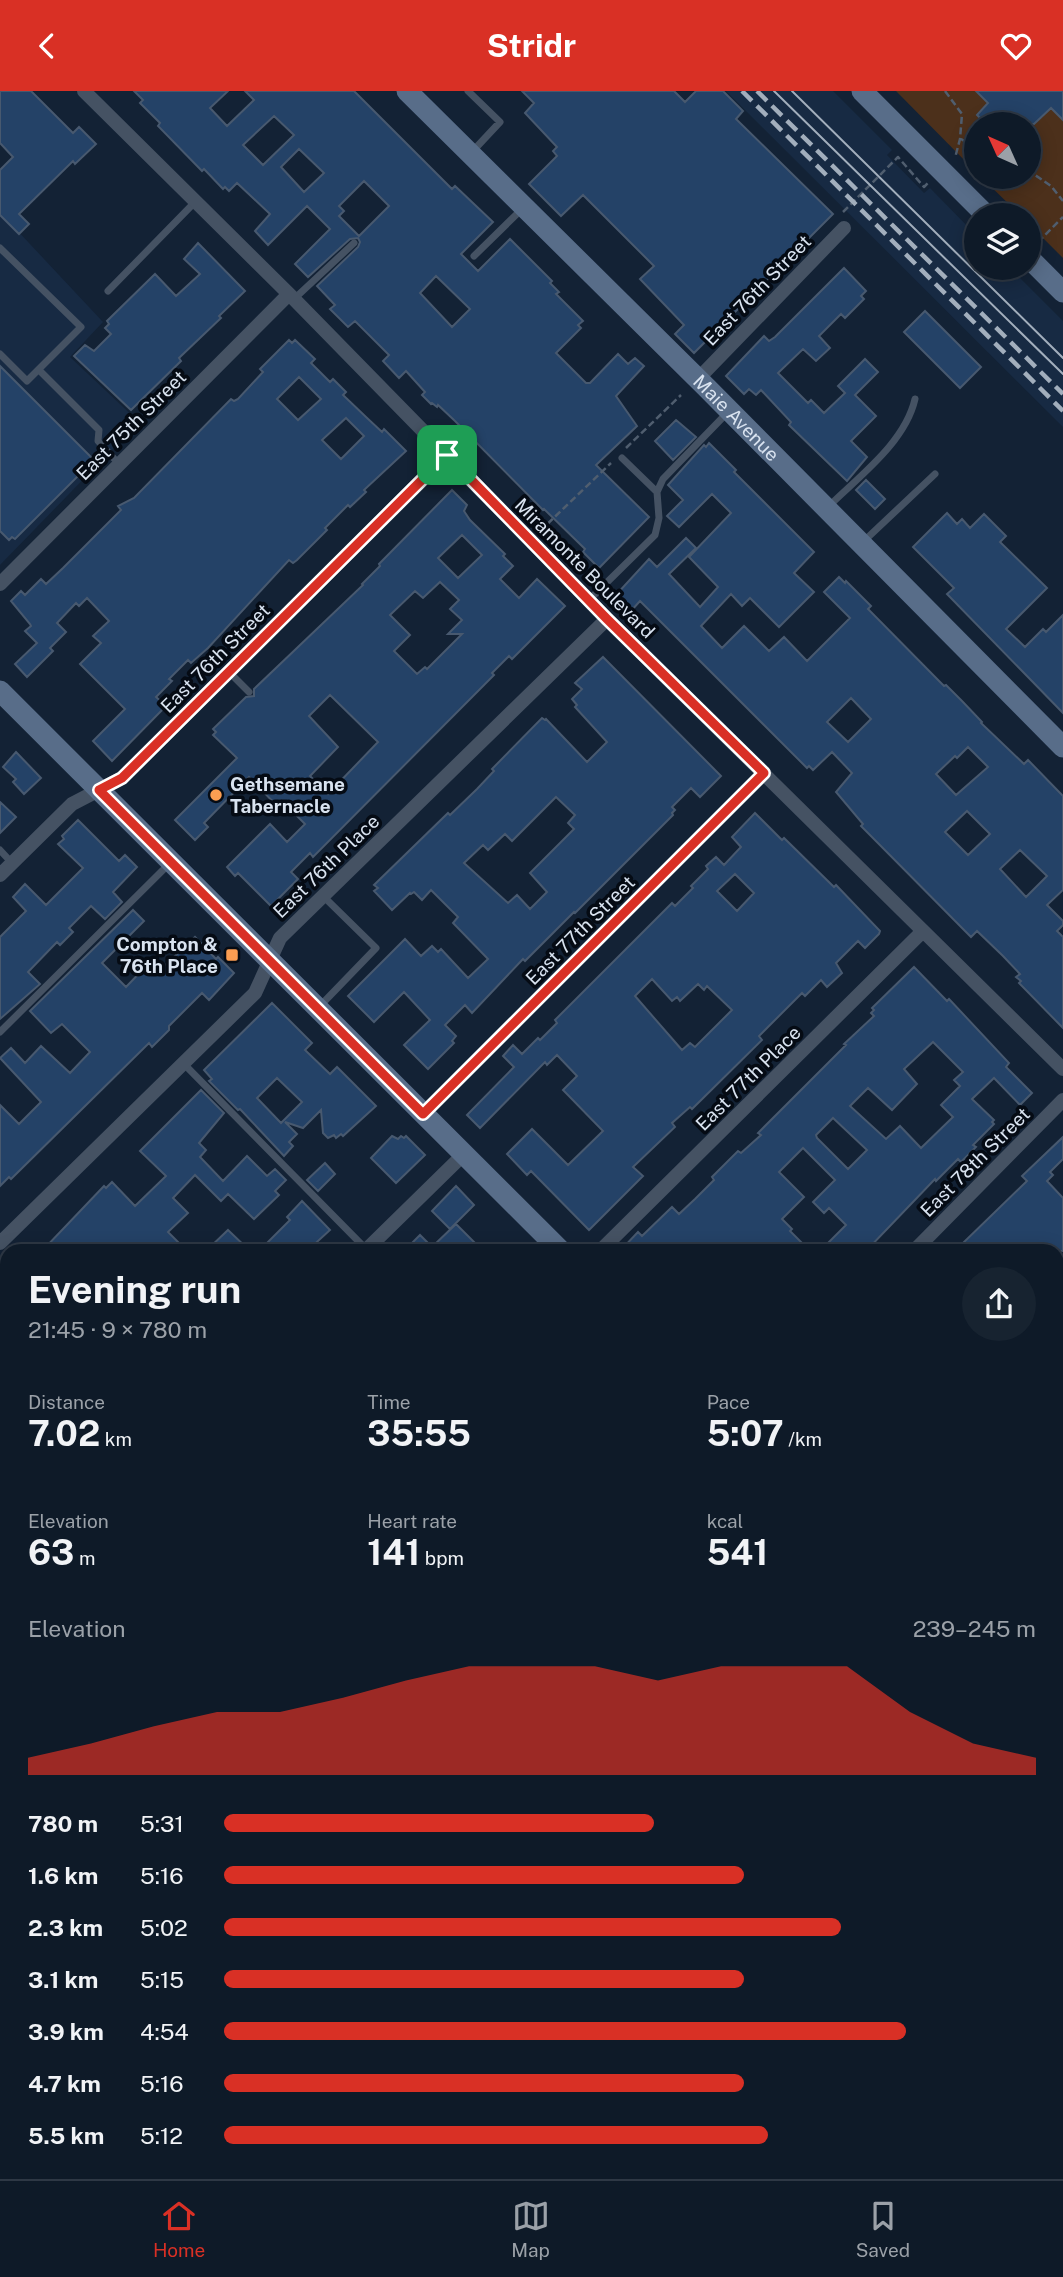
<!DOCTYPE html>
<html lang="en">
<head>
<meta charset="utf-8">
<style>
	body { margin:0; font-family:"Public Sans",sans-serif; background:#172330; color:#f1f3f6; height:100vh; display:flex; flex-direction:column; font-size:26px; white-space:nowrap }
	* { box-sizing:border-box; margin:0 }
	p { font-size:23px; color:#9ba1a8 }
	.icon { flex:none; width:38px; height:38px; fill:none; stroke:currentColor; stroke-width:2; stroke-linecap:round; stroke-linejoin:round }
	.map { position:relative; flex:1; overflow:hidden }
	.details { position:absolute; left:0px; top:1153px; width:1064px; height:936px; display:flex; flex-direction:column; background:#0e1a28; border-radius:21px 21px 0 0; box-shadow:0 4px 18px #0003,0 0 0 2px #2e3845 }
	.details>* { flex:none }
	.needle { width:46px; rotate:315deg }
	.fabs { position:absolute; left:964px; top:21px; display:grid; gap:14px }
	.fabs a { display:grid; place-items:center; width:77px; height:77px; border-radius:50%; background:#0e1a28; box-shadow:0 4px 18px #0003,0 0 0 2px #2e3845; font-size:35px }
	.pin { position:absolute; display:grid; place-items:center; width:60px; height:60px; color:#fff; margin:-30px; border-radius:14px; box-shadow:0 4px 10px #0006 }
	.round { display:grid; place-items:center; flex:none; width:74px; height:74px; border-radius:37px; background:#172330 }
	.headline { display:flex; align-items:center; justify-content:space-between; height:119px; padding:0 28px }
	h1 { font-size:38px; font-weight:700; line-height:52px }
	.figures { display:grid; grid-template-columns:repeat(3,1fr); gap:10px; height:119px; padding:7px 28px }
	.figures div { display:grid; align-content:center }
	.figures b { font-size:35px; font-weight:700 }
	.figures small { font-size:19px; font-weight:400 }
	.figures p { font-size:19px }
	.chart { height:196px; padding:14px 28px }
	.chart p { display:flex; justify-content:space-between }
	.chart svg { width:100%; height:126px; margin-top:7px; fill:#d93025; opacity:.7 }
	ul { padding:0 28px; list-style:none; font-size:23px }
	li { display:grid; grid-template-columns:112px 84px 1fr; align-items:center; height:52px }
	li i { height:18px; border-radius:9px; background:#d93025 }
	header { display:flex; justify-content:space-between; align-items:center; height:91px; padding:0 28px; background:#d93025; color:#fff; font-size:32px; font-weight:700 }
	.dock { display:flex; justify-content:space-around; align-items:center; height:98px; border-top:2px solid #2e3845; background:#0e1a28; font-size:19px; color:#9ba1a8 }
	.dock a { display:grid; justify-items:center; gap:4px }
	.dock .active { color:#d93025 }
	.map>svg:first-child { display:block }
	.built { fill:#172a43 }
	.green { fill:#4c301b }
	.building { fill:#244267; stroke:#48596f; stroke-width:2; fill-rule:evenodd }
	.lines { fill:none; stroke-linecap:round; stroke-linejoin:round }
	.path { stroke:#505e6f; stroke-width:2.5; stroke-dasharray:7 3.5; stroke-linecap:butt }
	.lane { stroke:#455263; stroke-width:7 }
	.street { stroke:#455263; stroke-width:14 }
	.secondary { stroke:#586d89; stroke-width:21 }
	.tram { stroke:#a2aebc; stroke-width:2 }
	.rail { stroke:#a2aebc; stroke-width:4.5; stroke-dasharray:14 7; stroke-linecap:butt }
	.route-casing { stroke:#fff; stroke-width:14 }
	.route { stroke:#d93025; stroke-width:9 }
	.poi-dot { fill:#fc9e52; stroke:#050b14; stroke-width:2.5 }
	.labels { text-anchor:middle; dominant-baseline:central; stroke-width:7; stroke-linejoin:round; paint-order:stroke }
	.street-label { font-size:19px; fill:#d9e3f0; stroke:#050b14 }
	.poi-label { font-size:19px; font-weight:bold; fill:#d9e3f0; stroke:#050b14; text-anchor:start }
</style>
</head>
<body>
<header><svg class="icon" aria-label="back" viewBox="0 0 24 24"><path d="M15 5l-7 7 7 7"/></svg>Stridr<svg class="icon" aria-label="heart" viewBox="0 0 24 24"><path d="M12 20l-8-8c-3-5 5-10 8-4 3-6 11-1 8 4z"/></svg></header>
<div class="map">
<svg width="1063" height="2088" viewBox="0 0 1063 2088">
	<rect width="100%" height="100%" fill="#132235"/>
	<!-- built -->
	<path class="built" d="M726 0H833L892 59 887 64 924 102 930 97 976 144V177H1010L1063 230V336Z
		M0 121 103 231 70 266 139 331 0 474Z
		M0 1340 7 1347V1676L0 1683Z"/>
	<!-- green -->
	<path class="green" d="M896 0H1063V167L1029 133V124H1020L981 86H1029V33H976V81Z"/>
	<!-- building -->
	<path class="building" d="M0 0H31L73 42 79 36 96 53 75 73 73 70 19 123 29 133 19 143 0 124V79L13 66 0 52Z
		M134 0H228L210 17 227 35 254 9 245 0H354L452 98 455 95 493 131 461 163 478 180 510 148 552 190 550 192 559 201 556 203 583 230 578 234 581 237 556 262 586 292H590L618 263 628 273 635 267 644 275 616 305 637 335 596 374 649 426 599 477 583 461 585 458 544 418 543 419 455 330 438 314 437 316 432 312 431 313 422 304 425 301 406 280 399 287 383 270 389 264 355 230 348 236 330 218 335 214 317 195 358 156 360 151 358 147 350 148 308 186 295 173 330 138 307 115 268 154 255 140 270 123 237 92 229 100 225 96 223 98 204 78 202 80 158 35 160 32 140 12 143 9ZM274 25 294 44 263 74 243 54ZM299 58 324 82 304 101 281 76ZM364 90 389 115 359 145 339 125 344 120 339 115ZM436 185 470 218 452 236 420 202Z
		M522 0H674L685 11 696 0H723L743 20 736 28 833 123 694 262 675 243 684 234 640 188 654 175 583 104 561 125 529 93 557 65 553 60 557 56 525 22 534 12Z
		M976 0H1063V29L1051 17 1034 33H986L977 24 988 12Z
		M198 152 245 200 219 225 221 227 179 267 181 270 131 319 74 265 85 254 94 260 111 243 105 237 109 233 107 230 155 183 176 205 200 183 184 168Z
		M844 177 866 200 861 205 864 208 845 227 841 223 819 245 830 257 816 270 803 258 778 282 808 312 811 309 824 322 845 302 838 295 865 268 878 281 855 304 876 325 851 350 867 366 847 390 789 334 791 331 761 299 756 304 749 298 744 303 726 285 764 245 769 250 775 246Z
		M925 220 981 276 960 297 904 241Z
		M289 249 292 252 295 249 315 268 311 272 330 291 333 288 346 301 343 304 366 326 382 341 384 338 406 360 364 399 366 401 350 416 348 414 325 437 327 439 297 469 293 472 289 469 208 557 191 572 188 569 169 588 172 590 156 606 166 615 112 670 93 650 125 618 80 573 101 552 93 545 109 530 87 507 79 515 76 512 57 532 66 541 50 557 53 560 27 586 15 573 37 552 25 540 31 535 30 533 11 510 21 500 25 504 41 488 46 493 63 477 121 419 118 415 134 407 231 308 234 310 238 308 263 281 260 278ZM299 286 321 308 298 329 277 308ZM346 327 364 345 341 368 322 349Z
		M0 275 94 369 15 448 12 446 9 449 0 440Z
		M676 329 696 346 673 369 655 350Z
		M709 352 736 379 734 381 814 461 794 482 814 501 779 536 750 507 742 515 731 503 701 535 722 557 744 535 769 560 784 546 807 570 850 527 824 501 839 486 845 492 846 490 871 515 868 518 944 595 946 594 962 610 982 631 981 632 1024 673 1028 669 1063 705V799L1047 814 1063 830V834L1057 840 1063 846V937L1019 892 1021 890 1016 886 1020 883 1003 865 977 840 971 846 861 735 863 733 836 701 852 682 832 661 813 679 809 675 807 677 640 510 631 520 615 505 649 468 657 476 686 447 696 457 669 483 700 516 718 496 689 466 731 422 712 403 679 436 667 425 683 409 668 394 704 354 706 356ZM851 607 871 628 848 651 827 631ZM968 656 988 676 956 704 936 683 955 665 957 667ZM967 720 990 743 968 764 945 741ZM1020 759 1047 785 1026 806 1000 778Z
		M866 389 885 408 875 418 856 399Z
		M452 399 467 414 464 420 470 429 505 463 503 465 513 475 500 488 519 507 537 488 565 515 512 568 509 565 492 582 494 584 313 766 310 762 291 781 298 788 271 815 238 782 235 785 227 776 270 733 287 751 305 733 287 715 282 720 249 686 204 732 208 736 195 749 175 729 237 667 213 644 216 641 213 638 246 606 254 605V598L363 494 362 493 380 475 379 473ZM462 444 482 464 458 487 438 467ZM440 491 459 509 450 518 462 529 448 543H462L427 578 425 576 417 583 394 560 410 544 390 524 415 500 423 507ZM330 604 378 651 328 703 310 685 338 656 309 625Z
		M947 422 957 433 962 428 970 437 984 423 1006 445 1000 451 1047 497 1006 538 1025 556 1043 538 1046 541 1063 524V622L947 503 954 497 913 456Z
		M603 566 721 685 700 706 691 697 672 716 675 719 672 722 673 724 575 822 574 821 525 870 523 868 472 922 465 914 445 934 456 945 452 950 454 952 428 978 404 954 430 929 404 901 374 931 348 905 405 848 421 865 432 855 438 861 441 858 468 887 488 868 453 832 458 826 431 799 422 809 414 801 411 803 410 802 392 819 374 800 378 797 374 794 448 722 450 724 477 698 494 680 492 678 542 627 545 629 546 628 587 671 607 651 575 616 577 614 572 608 582 598 575 592ZM556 706 575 724 568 732 574 738 530 782 547 801 530 818 517 804 508 812 464 772 483 754 488 759 505 743 512 750Z
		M16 661 41 687 24 703 13 691 16 688 3 676Z
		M0 711 16 726 0 742Z
		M755 722 782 749 784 747 834 796 836 794 880 840 879 843 865 857 858 850 836 872 842 882 827 896 821 889 805 905 802 902 759 945 762 949 692 1018 690 1016 672 1032 675 1036 633 1076 643 1085 589 1139 531 1080 527 1084 507 1063 532 1038 568 1074 603 1040 563 999 577 985 557 964 547 974 545 971 480 1037 467 1024 514 976 503 965 513 954 522 963 538 947 540 949 557 932 555 929 672 812 675 815 693 797 691 795 708 778 706 775 716 766 724 774 741 756 732 746ZM735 783 754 802 737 820 717 800ZM652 888 672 910 677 906 680 910 698 893 704 899 707 895 732 919 695 956 690 952 682 959 635 905Z
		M78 729 119 770 125 764 137 776 113 801 122 811 105 828 91 815 69 837 73 841 60 854 57 851 28 881 40 893 0 928V846L26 820 13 806 25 793 46 814 83 777 58 753 64 748 62 745Z
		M133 819 144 830 102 872 126 896 152 869 161 878 195 846 216 868 218 866 234 882 209 909 202 902 169 935V939L152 956 149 952 11 1088 9 1086 0 1095V1014L19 1033 41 1011 0 967 11 957 25 972 41 955 70 982 90 961 62 933 51 942 30 920Z
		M914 876 947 910 949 908 1009 972 1006 976 1032 1002 1020 1014 994 987 972 1008 994 1029 992 1031 994 1033 973 1054 976 1056 961 1071 958 1068 936 1090 935 1088 866 1160H820L846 1134 829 1117 824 1122 813 1111 835 1089 803 1057 779 1081 804 1106 782 1128 792 1138 790 1140 810 1160H620L638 1141 642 1145 672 1116 679 1123 695 1108 714 1089 712 1086 738 1060 741 1062 761 1044 758 1042 846 954 844 953 874 925 871 922 874 919 872 917ZM933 951 963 981 954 989 960 995 941 1014 953 1026 921 1057 900 1035 886 1048 850 1015 868 997 892 1019 917 993 904 978ZM833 1027 867 1059 848 1078 817 1047 816 1044Z
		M272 912 312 952 305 959 330 983 337 976 376 1015 343 1045 341 1043 336 1047 334 1044 328 1047 323 1042 321 1019 303 1037 285 1031 297 1043 289 1051 293 1055 284 1065 240 1018 238 1019 209 990 212 988 204 979ZM277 987 302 1011 281 1032 257 1007Z
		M201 999 224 1022 199 1052 206 1059 200 1066 223 1090 247 1065 267 1085 275 1078 286 1089 275 1100 279 1104 254 1128 228 1103 221 1110 195 1084 173 1107 188 1122 168 1141 187 1160H42L104 1095 106 1097 112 1091 135 1115 166 1085 140 1060Z
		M392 1045 398 1048 401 1045 404 1047 406 1045 425 1064 396 1092 371 1067Z
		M1063 1046V1068L1050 1081 1053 1084 1047 1090 1063 1107V1160H971L963 1152 1027 1090 1022 1085Z
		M325 1072 335 1083 318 1100 307 1089Z
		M456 1095 474 1114 450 1138 432 1120Z
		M302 1110 330 1139 307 1160H259L290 1129 287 1126Z
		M456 1133 483 1160H404L420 1144 432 1156Z
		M228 1139 250 1160H206Z"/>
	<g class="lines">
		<!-- path -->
		<path class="path" d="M945 0 962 23 960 48 955 67
			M961 48 976 57
			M1029 77 1032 82 1051 95 1063 110
			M843 121 898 66 924 96 928 92
			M1038 151 1063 126
			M626 357 681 304
			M540 440 611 372"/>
		<!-- lane -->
		<path class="lane" d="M468 0 500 31 471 62
			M0 157 81 236 27 290 0 263
			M474 165 521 119
			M108 200 195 111
			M294 208 354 152
			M39 279 99 339 98 350 119 373
			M622 367 657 401
			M827 417C858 386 905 352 915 308
			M864 450 935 383
			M589 509 655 444 659 427 657 401 663 388 728 321
			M229 581 249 601
			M0 759 12 772
			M319 916 376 857 323 805
			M0 941 168 774
			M184 973 368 1160
			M1057 1501 1063 1495
			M1057 1504 1063 1510
			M1057 1587 1063 1582
			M0 1761 7 1768
			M1057 1776 1063 1770
			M1057 1863V1871
			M2 1899 7 1905
			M1057 1901 1063 1907
			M0 2021 7 2014"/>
		<!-- street -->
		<path class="street" d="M84 0 294 208 607 528 1063 978
			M698 288 844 137
			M0 493 289 203
			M0 784 72 713 122 687 447 364
			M423 1023 764 682
			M0 1152 255 902 280 847 607 528
			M365 1160 464 1063
			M600 1160 923 840
			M914 1160 1063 1009
			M0 1304 7 1311
			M0 1854 7 1847
			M1057 1954 1063 1948
			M1057 2039 1063 2045
			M457 2082 463 2088
			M789 2082 795 2088
			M95 2088 100 2082
			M921 2088 926 2082"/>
		<!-- secondary -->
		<g class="secondary">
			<path id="s1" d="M407 0 707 297 1063 656"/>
			<path d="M862 0 986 124"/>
			<path d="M1029 167 1063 201"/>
			<path d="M0 600 561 1160"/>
			<path d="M1057 1348 1063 1342"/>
			<path d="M1057 1656 1063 1662"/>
			<path d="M0 1949 7 1956"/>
			<path d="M130 2082 135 2088"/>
			<path d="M310 2088 316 2082"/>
		</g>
		<!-- tram -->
		<path class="tram" d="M774 0 1063 283
			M792 0 1063 267"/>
		<!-- rail -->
		<path class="rail" d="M742 0 1063 320
			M757 0 1063 303"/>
	</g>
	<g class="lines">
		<!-- route casing -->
		<g class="route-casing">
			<path id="route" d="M447 364 607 528 764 682 423 1023 99 699 122 687Z"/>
		</g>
		<!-- route -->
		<use href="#route" class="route"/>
	</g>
	<!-- markers -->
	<g class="poi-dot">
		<circle cx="216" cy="704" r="7"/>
		<rect x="225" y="857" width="14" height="14" rx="3.5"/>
	</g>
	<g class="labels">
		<!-- street labels -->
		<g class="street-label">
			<text transform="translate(757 199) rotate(-46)">East 76th Street</text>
			<text stroke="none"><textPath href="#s1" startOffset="464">Maie Avenue</textPath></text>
			<text transform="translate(131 334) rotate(-45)">East 75th Street</text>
			<text transform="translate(585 477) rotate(45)">Miramonte Boulevard</text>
			<text transform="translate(215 567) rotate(-45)">East 76th Street</text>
			<text transform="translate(326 775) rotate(-44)">East 76th Place</text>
			<text transform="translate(580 839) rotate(-45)">East 77th Street</text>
			<text transform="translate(748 987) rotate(-45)">East 77th Place</text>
			<text transform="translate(975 1071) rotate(-45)">East 78th Street</text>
		</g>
		<!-- poi labels -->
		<g class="poi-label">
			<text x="230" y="693">Gethsemane<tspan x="230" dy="22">Tabernacle</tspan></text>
			<text x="218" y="853" text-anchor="end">Compton &amp;<tspan x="218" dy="22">76th Place</tspan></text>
		</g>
	</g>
</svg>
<div class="fabs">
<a><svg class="needle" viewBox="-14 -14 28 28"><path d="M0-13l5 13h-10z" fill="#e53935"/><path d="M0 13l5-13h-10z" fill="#9ba1a8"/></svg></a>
<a><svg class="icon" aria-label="layers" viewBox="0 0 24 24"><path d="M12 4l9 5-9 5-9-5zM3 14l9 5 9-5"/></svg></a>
</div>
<div class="pin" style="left:447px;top:364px;background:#1e9e55"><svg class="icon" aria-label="arrive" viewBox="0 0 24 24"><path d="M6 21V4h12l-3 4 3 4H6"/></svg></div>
<section class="details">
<div class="headline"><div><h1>Evening run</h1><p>21:45 · 9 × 780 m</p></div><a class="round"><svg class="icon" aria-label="share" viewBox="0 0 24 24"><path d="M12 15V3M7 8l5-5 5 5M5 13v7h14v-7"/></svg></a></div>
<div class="figures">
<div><p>Distance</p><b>7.02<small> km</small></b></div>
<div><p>Time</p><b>35:55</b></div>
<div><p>Pace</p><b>5:07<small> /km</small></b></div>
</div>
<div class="figures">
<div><p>Elevation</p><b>63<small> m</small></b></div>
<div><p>Heart rate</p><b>141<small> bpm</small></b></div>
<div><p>kcal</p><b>541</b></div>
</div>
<div class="chart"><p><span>Elevation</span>239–245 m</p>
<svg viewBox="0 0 160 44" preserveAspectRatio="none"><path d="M0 44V38L10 33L20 27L30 22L40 22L50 17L60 11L70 6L80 6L90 6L100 11L110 6L120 6L130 6L140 22L150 33L160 38V44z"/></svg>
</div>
<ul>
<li><b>780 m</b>5:31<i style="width:53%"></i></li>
<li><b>1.6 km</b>5:16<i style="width:64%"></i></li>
<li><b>2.3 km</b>5:02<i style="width:76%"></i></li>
<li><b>3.1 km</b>5:15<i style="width:64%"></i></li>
<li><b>3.9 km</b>4:54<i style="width:84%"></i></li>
<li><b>4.7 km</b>5:16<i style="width:64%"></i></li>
<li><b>5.5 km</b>5:12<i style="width:67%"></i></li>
</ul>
</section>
</div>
<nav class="dock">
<a class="active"><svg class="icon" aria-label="home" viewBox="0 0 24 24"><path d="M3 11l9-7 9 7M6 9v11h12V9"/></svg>Home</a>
<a><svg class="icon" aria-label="map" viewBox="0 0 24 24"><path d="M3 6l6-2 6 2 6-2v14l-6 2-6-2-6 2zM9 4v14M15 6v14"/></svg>Map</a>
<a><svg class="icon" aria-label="saved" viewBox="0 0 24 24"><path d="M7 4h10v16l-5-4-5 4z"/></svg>Saved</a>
</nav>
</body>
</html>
